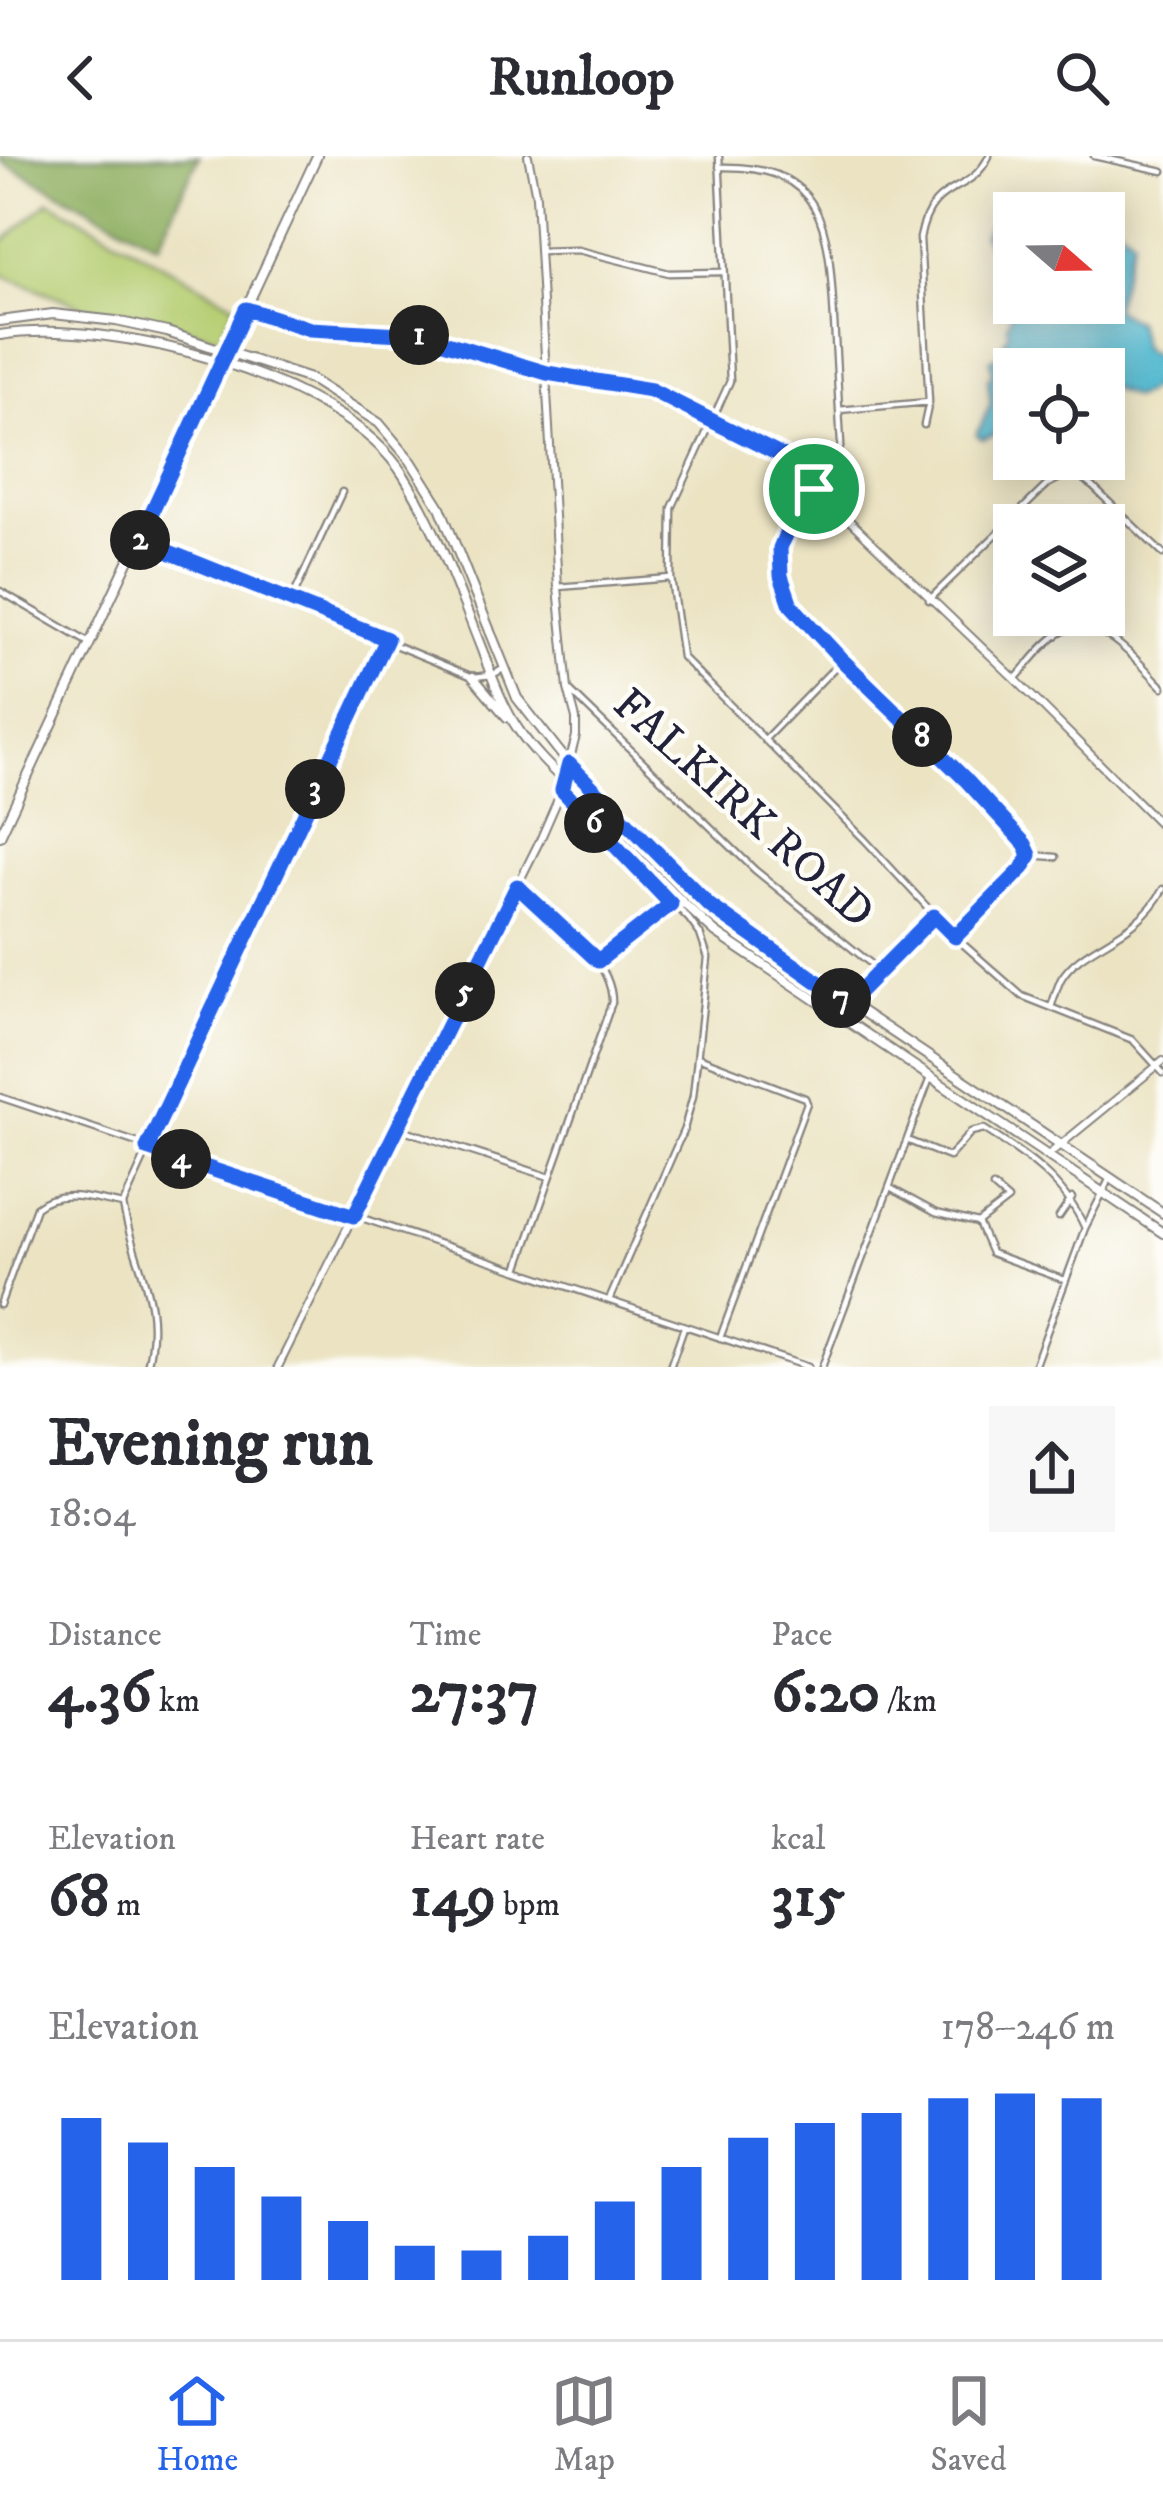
<!DOCTYPE html>
<html lang="en">
<head>
<meta charset="utf-8">
<style>
	body { margin:0; font-family:"IM FELL DW Pica",serif; background:#f7f7f7; color:#2b2b33; height:100vh; display:flex; flex-direction:column; font-size:45px; white-space:nowrap }
	* { box-sizing:border-box; margin:0 }
	p { font-size:39px; color:#7c7c81 }
	.icon { flex:none; width:66px; height:66px; fill:none; stroke:currentColor; stroke-width:2; stroke-linecap:round; stroke-linejoin:round }
	.map { position:relative; height:1211px; overflow:hidden }
	.sheet { display:flex; flex-direction:column; background:#fff; flex:1 }
	.sheet>* { flex:none }
	.needle { width:78px; rotate:110deg }
	.tools { position:absolute; left:993px; top:36px; display:grid; gap:24px }
	.tools a { display:grid; place-items:center; width:132px; height:132px; border-radius:0px; background:#fff; box-shadow:0 6px 30px #0003; font-size:60px }
	.pin { position:absolute; display:grid; place-items:center; width:102px; height:102px; color:#fff; margin:-51px; border:6px solid #fff; border-radius:50%; box-shadow:0 3px 12px #0007 }
	.km { position:absolute; width:60px; height:60px; margin:-30px; border-radius:50%; background:#222; color:#fff; font-size:33px; line-height:60px; text-align:center }
	.round { display:grid; place-items:center; flex:none; width:126px; height:126px; border-radius:0px; background:#f7f7f7 }
	.overview { display:flex; align-items:center; justify-content:space-between; height:204px; padding:0 48px }
	h1 { font-size:66px; font-weight:700; line-height:90px }
	.figures { display:grid; grid-template-columns:repeat(3,1fr); gap:18px; height:204px; padding:12px 48px }
	.figures div { display:grid; align-content:center }
	.figures b { font-size:60px; font-weight:700 }
	.figures small { font-size:33px; font-weight:400 }
	.figures p { font-size:33px }
	.chart { height:336px; padding:24px 48px }
	.chart p { display:flex; justify-content:space-between }
	.chart svg { width:100%; height:216px; margin-top:12px; stroke:#2563eb; stroke-width:6 }
	header { display:flex; justify-content:space-between; align-items:center; height:156px; padding:0 48px; background:#fff; font-size:54px; font-weight:700 }
	.tab-bar { display:flex; justify-content:space-around; align-items:center; height:168px; border-top:3px solid #e1e1e2; background:#fff; font-size:33px; color:#7c7c81 }
	.tab-bar a { display:grid; justify-items:center; gap:6px }
	.tab-bar .on { color:#2563eb }
	.map>svg:first-child { display:block }
	.green { fill:#b6cd72; stroke:#6c7856; stroke-width:3 }
	.forest { fill:#90b064; stroke:#596950; stroke-width:3 }
	.water { fill:#51b8cf; stroke:#3a6d85; stroke-width:3 }
	.lines { fill:none; stroke-linecap:round; stroke-linejoin:round }
	.minor-casing { stroke:#86827e; stroke-width:9 }
	.tertiary-casing { stroke:#86827e; stroke-width:10 }
	.secondary-casing { stroke:#86827e; stroke-width:12 }
	.minor { stroke:#fff; stroke-width:4.5 }
	.tertiary { stroke:#fff; stroke-width:6 }
	.secondary { stroke:#fff; stroke-width:8 }
	.route-casing { stroke:#fff; stroke-width:24 }
	.route { stroke:#2563eb; stroke-width:15 }
	.labels { text-anchor:middle; dominant-baseline:central; stroke-width:9; stroke-linejoin:round; paint-order:stroke }
	.street-label { font-size:45px; fill:#22223b; stroke:#fdfcf7 }
</style>
</head>
<body>
<header><svg class="icon" aria-label="back" viewBox="0 0 24 24"><path d="M15 5l-7 7 7 7"/></svg>Runloop<svg class="icon" aria-label="search" viewBox="0 0 24 24"><circle cx="10" cy="10" r="6"/><path d="M15 15l6 6"/></svg></header>
<div class="map">
<svg width="1163" height="1211" viewBox="0 0 1163 1211">
	<rect width="100%" height="100%" fill="#fdfcf7"/>
	<filter id="ink" filterUnits="userSpaceOnUse"><feTurbulence type="fractalNoise" baseFrequency=".00833" numOctaves="2"/><feDisplacementMap in="SourceGraphic" scale="24" xChannelSelector="R" yChannelSelector="G"/><feConvolveMatrix kernelMatrix="1 2 1 2 8 2 1 2 1" color-interpolation-filters="sRGB"/></filter>
	<filter id="wash" filterUnits="userSpaceOnUse"><feTurbulence type="fractalNoise" baseFrequency=".004" numOctaves="4" result="noise"/><feDisplacementMap in="SourceGraphic" scale="48" xChannelSelector="R" yChannelSelector="G"/><feGaussianBlur stdDeviation="2.7" result="paint"/><feColorMatrix in="noise" values="0 0 0 0 0 0 0 0 0 0 0 0 0 0 0 0 0 1.4 0 .05"/><feComposite in="paint" operator="in"/></filter>
	<g filter="url(#wash)">
		<rect width="100%" height="100%" fill="#ebe3c2"/>
		<!-- green -->
		<path class="green" d="M49 45 236 149 220 182 126 157 96 156 0 118 2 87Z"/>
		<!-- forest -->
		<path class="forest" d="M0 0H199L158 88 0 5Z"/>
		<!-- water -->
		<path class="water" d="M1076 36 1102 57H1014V147H1104V58L1133 82 1113 152 1136 166 1142 192 1156 201 1159 213 1150 234 1133 242 1104 229V213H1069L1044 197 1022 200V213H1014V268L1006 276 983 283 977 279 991 247 988 223 993 217 991 204 998 200 1009 175 1007 170 1013 152 1005 137 1013 127C1010 107 993 98 983 79 1004 46 1040 44 1076 36Z"/>
	</g>
	<g filter="url(#ink)">
		<g class="lines">
			<!-- minor casing -->
			<g class="minor-casing">
				<path id="minor" d="M719 0 730 225 672 352 671 422 682 501 865 684 955 781 1022 840 1133 884 1163 917
					M1094 0 1163 15
					M719 11C829 8 829 78 834 165 836 206 839 247 841 288L834 311 792 363 780 392 781 420 792 449 842 504 966 623 1030 699
					M539 95 578 94 669 117 722 116
					M839 254 929 246
					M924 269 929 246 920 82C932 21 969 42 989 0
					M1071 316 1089 327 1163 398
					M139 384 473 521 492 519 503 513
					M558 431 671 422
					M0 435 89 487
					M929 444 1048 328 1071 316
					M291 445 342 336
					M1015 523C1029 508 1044 486 1062 476 1100 455 1140 509 1163 531
					M568 533 755 714 880 815
					M764 584 842 504
					M562 634 689 763 700 778 708 802 693 940 684 973 610 1142
					M517 731C549 760 612 798 612 846L518 1113
					M955 781 1023 712 1030 699 1056 701
					M600 804 671 748
					M850 846 934 760
					M1051 851C1054 843 1057 831 1061 823 1083 786 1136 784 1163 733
					M698 901 805 942 807 947 720 1182
					M0 941 808 1211
					M398 972 550 1021
					M909 985 949 1001 971 976 984 973C1027 1000 1064 1025 1085 1072
					M890 1032 936 1057 978 1067
					M1059 1061 1072 1042
					M978 1067 991 1097 1065 1124
					M978 1067 1008 1044 993 1031
					M0 1149 36 1051C60 1031 94 1044 123 1049
					M147 1211C164 1143 134 1112 123 1049L245 780 387 483
					M670 1211 684 1171
					M822 1211 930 922
					M1034 1211 1085 1072 1110 1022"/>
			</g>
			<!-- tertiary casing -->
			<g class="tertiary-casing">
				<path id="tertiary" d="M246 153 310 173 420 179 547 217 651 234 782 300 1015 523 1163 671
					M1048 999 1163 905
					M278 1211 541 682 562 634 576 580V563L568 533 558 431 536 40 528 0"/>
			</g>
			<!-- secondary casing -->
			<g class="secondary-casing">
				<path id="secondary" d="M0 165 53 158 116 165 167 176 310 223 379 267 411 305 440 351 517 542 569 608 710 750 849 847 1163 1057
					M0 179C110 161 342 220 404 320 437 373 459 436 482 494 492 521 503 552 520 576 539 603 565 625 588 649 630 693 671 737 716 777L1163 1077
					M473 521 507 561
					M0 680 317 0"/>
			</g>
			<!-- minor -->
			<use href="#minor" class="minor"/>
			<!-- tertiary -->
			<use href="#tertiary" class="tertiary"/>
			<!-- secondary -->
			<use href="#secondary" class="secondary"/>
		</g>
	</g>
	<g class="lines" filter="url(#ink)">
		<!-- route casing -->
		<g class="route-casing">
			<path id="route" d="M246 153 310 173 420 179 547 217 651 234 782 300 814 333 792 363 780 392 781 420 791 449 842 504 965 623 1025 688 1030 699 1023 712 955 781 934 760 848 847 710 750 569 608 562 634 671 748 598 805 517 730 354 1060 147 992 387 483 139 384Z"/>
		</g>
		<!-- route -->
		<use href="#route" class="route"/>
	</g>
	<g class="labels">
		<!-- street labels -->
		<g class="street-label">
			<text transform="translate(743 653) rotate(42)">FALKIRK ROAD</text>
		</g>
	</g>
</svg>
<div class="tools">
<a><svg class="needle" viewBox="-14 -14 28 28"><path d="M0-13l5 13h-10z" fill="#e53935"/><path d="M0 13l5-13h-10z" fill="#7c7c81"/></svg></a>
<a><svg class="icon" aria-label="locate" viewBox="0 0 24 24"><circle cx="12" cy="12" r="6"/><path d="M12 2v4M12 18v4M2 12h4M18 12h4"/></svg></a>
<a><svg class="icon" aria-label="layers" viewBox="0 0 24 24"><path d="M12 4l9 5-9 5-9-5zM3 14l9 5 9-5"/></svg></a>
</div>
<div class="pin" style="left:814px;top:333px;background:#1e9e55"><svg class="icon" aria-label="arrive" viewBox="0 0 24 24"><path d="M6 21V4h12l-3 4 3 4H6"/></svg></div>
<b class="km" style="left:419px;top:179px">1</b>
<b class="km" style="left:140px;top:384px">2</b>
<b class="km" style="left:315px;top:633px">3</b>
<b class="km" style="left:181px;top:1003px">4</b>
<b class="km" style="left:465px;top:836px">5</b>
<b class="km" style="left:594px;top:667px">6</b>
<b class="km" style="left:841px;top:842px">7</b>
<b class="km" style="left:922px;top:581px">8</b>
</div>
<section class="sheet">
<div class="overview"><div><h1>Evening run</h1><p>18:04</p></div><a class="round"><svg class="icon" aria-label="share" viewBox="0 0 24 24"><path d="M12 15V3M7 8l5-5 5 5M5 13v7h14v-7"/></svg></a></div>
<div class="figures">
<div><p>Distance</p><b>4.36<small> km</small></b></div>
<div><p>Time</p><b>27:37</b></div>
<div><p>Pace</p><b>6:20<small> /km</small></b></div>
</div>
<div class="figures">
<div><p>Elevation</p><b>68<small> m</small></b></div>
<div><p>Heart rate</p><b>149<small> bpm</small></b></div>
<div><p>kcal</p><b>315</b></div>
</div>
<div class="chart"><p><span>Elevation</span>178–246 m</p>
<svg viewBox="0 0 160 44" preserveAspectRatio="none"><path d="M5 44V11M15 44V16M25 44V21M35 44V27M45 44V32M55 44V37M65 44V38M75 44V35M85 44V28M95 44V21M105 44V15M115 44V12M125 44V10M135 44V7M145 44V6M155 44V7"/></svg>
</div>
</section>
<nav class="tab-bar">
<a class="on"><svg class="icon" aria-label="home" viewBox="0 0 24 24"><path d="M3 11l9-7 9 7M6 9v11h12V9"/></svg>Home</a>
<a><svg class="icon" aria-label="map" viewBox="0 0 24 24"><path d="M3 6l6-2 6 2 6-2v14l-6 2-6-2-6 2zM9 4v14M15 6v14"/></svg>Map</a>
<a><svg class="icon" aria-label="saved" viewBox="0 0 24 24"><path d="M7 4h10v16l-5-4-5 4z"/></svg>Saved</a>
</nav>
</body>
</html>
